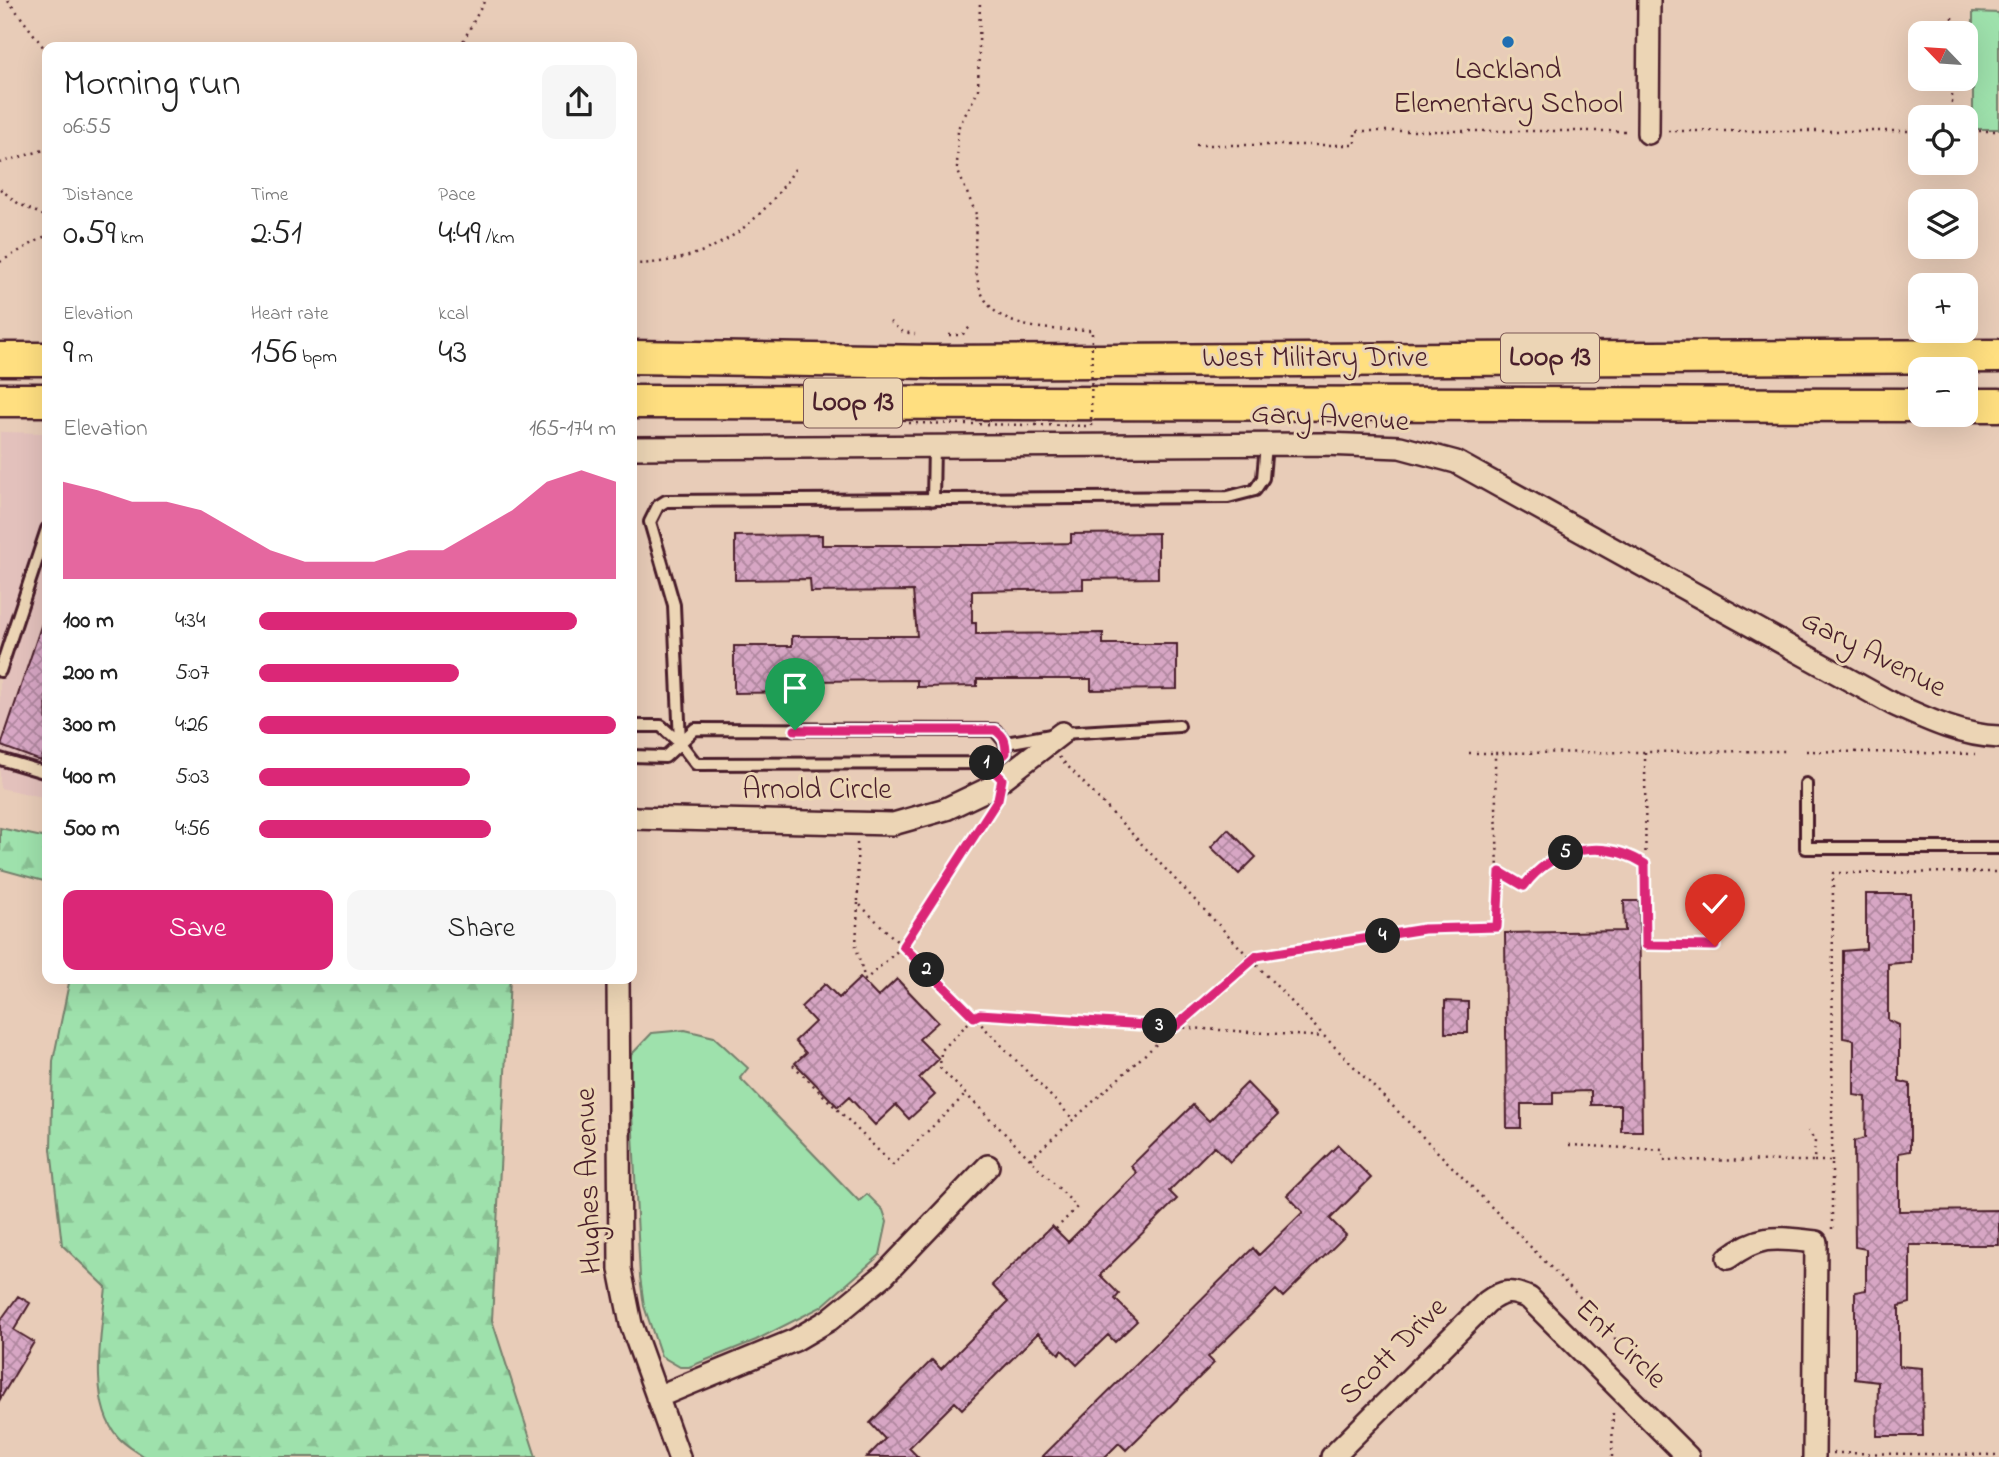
<!DOCTYPE html>
<html lang="en">
<head>
<meta charset="utf-8">
<style>
	body { margin:0; font-family:"Indie Flower",sans-serif; background:#f6f6f6; color:#222; height:100vh; display:flex; flex-direction:column; font-size:26px; white-space:nowrap }
	* { box-sizing:border-box; margin:0 }
	p { font-size:23px; color:#767676 }
	.icon { flex:none; width:38px; height:38px; fill:none; stroke:currentColor; stroke-width:2; stroke-linecap:round; stroke-linejoin:round }
	.map { position:relative; flex:1; overflow:hidden }
	.sheet { position:absolute; left:42px; top:42px; width:595px; height:942px; display:flex; flex-direction:column; background:#fff; border-radius:14px; box-shadow:0 7px 28px #0002 }
	.sheet>* { flex:none }
	.needle { width:46px; rotate:295deg }
	.buttons { position:absolute; left:1908px; top:21px; display:grid; gap:14px }
	.buttons a { display:grid; place-items:center; width:70px; height:70px; border-radius:14px; background:#fff; box-shadow:0 7px 28px #0002; font-size:35px }
	.pin { position:absolute; display:grid; place-items:center; width:60px; height:60px; color:#fff; margin:-72px -30px; border-radius:50% 50% 50% 0; rotate:-45deg; box-shadow:0 0 7px #0007 }
	.pin .icon { rotate:45deg }
	.km { position:absolute; width:35px; height:35px; margin:-18px; border-radius:50%; background:#222; color:#fff; font-size:19px; line-height:35px; text-align:center }
	.round { display:grid; place-items:center; flex:none; width:74px; height:74px; border-radius:14px; background:#f6f6f6 }
	.head { display:flex; align-items:center; justify-content:space-between; height:119px; padding:0 21px }
	h1 { font-size:38px; font-weight:600; line-height:52px }
	.figures { display:grid; grid-template-columns:repeat(3,1fr); gap:10px; height:119px; padding:7px 21px }
	.figures div { display:grid; align-content:center }
	.figures b { font-size:35px; font-weight:600 }
	.figures small { font-size:19px; font-weight:400 }
	.figures p { font-size:19px }
	.chart { height:196px; padding:14px 21px }
	.chart p { display:flex; justify-content:space-between }
	.chart svg { width:100%; height:126px; margin-top:7px; fill:#db2777; opacity:.7 }
	.primary-button { display:flex; gap:14px; margin-top:auto; padding:14px 21px }
	.primary-button a { flex:1; height:80px; border-radius:14px; background:#db2777; color:#fff; font-size:28px; font-weight:600; line-height:80px; text-align:center }
	.primary-button a+a { background:#f6f6f6; color:#222 }
	ul { padding:0 21px; list-style:none; font-size:23px }
	li { display:grid; grid-template-columns:112px 84px 1fr; align-items:center; height:52px }
	li i { height:18px; border-radius:9px; background:#db2777 }
	.map>svg:first-child { display:block }
	.built { fill:#e3c1bc }
	.grass { fill:#9ee1ac; stroke:#74806c; stroke-width:2 }
	.forest { fill:url(#forest-firs); stroke:#74806c; stroke-width:2 }
	.building { fill:url(#building-cross-hatch); stroke:#4a1f2b; stroke-width:2 }
	.lines { fill:none; stroke-linecap:round; stroke-linejoin:round }
	.service-casing { stroke:#4a1f2b; stroke-width:16 }
	.minor-casing { stroke:#4a1f2b; stroke-width:26 }
	.primary-casing { stroke:#4a1f2b; stroke-width:37 }
	.path { stroke:#4a1f2b; stroke-width:2.5; stroke-dasharray:2 5; stroke-linecap:butt }
	.service { stroke:#ecd5b5; stroke-width:10 }
	.minor { stroke:#ecd5b5; stroke-width:21 }
	.primary { stroke:#ffdf80; stroke-width:32 }
	.path-bridge { stroke:#4a1f2b; stroke-width:2.5; stroke-dasharray:2 5; stroke-linecap:butt }
	.route-casing { stroke:#fff; stroke-width:14 }
	.route { stroke:#db2777; stroke-width:9 }
	.poi-dot { fill:#1f6fb2; stroke:#ecd5b5; stroke-width:2.5 }
	.labels { text-anchor:middle; dominant-baseline:central; stroke-width:6; stroke-linejoin:round; paint-order:stroke }
	.shield { fill:#ecd5b5; stroke:#7b5654; stroke-width:2 }
	.shield-label { font-size:28px; font-weight:bold; fill:#4a1f2b }
	.poi-label { font-size:30px; fill:#4a1f2b; stroke:#ecd5b5 }
	.street-label { font-size:30px; fill:#4a1f2b; stroke:#ecd5b5 }
</style>
</head>
<body>
<div class="map">
<svg width="1999" height="1457" viewBox="0 0 1999 1457">
	<defs>
		<pattern id="forest-firs" width="22" height="20" patternUnits="userSpaceOnUse" patternTransform="scale(1.75)"><rect width="22" height="20" fill="#9ee1ac"/><path d="M5 1l3.5 6h-7zM16 11l3.5 6h-7z" fill="#8ac194"/></pattern>
		<pattern id="building-cross-hatch" width="8" height="8" patternUnits="userSpaceOnUse" patternTransform="scale(1.75)"><rect width="8" height="8" fill="#d7a6c4"/><path d="M0 0l8 8M0 8l8-8" fill="none" stroke="#b0879f"/></pattern>
	</defs>
	<rect width="100%" height="100%" fill="#e8ccb8"/>
	<filter id="ink" filterUnits="userSpaceOnUse"><feTurbulence type="fractalNoise" baseFrequency=".0143" numOctaves="2"/><feDisplacementMap in="SourceGraphic" scale="14" xChannelSelector="R" yChannelSelector="G"/><feConvolveMatrix kernelMatrix="1 2 1 2 8 2 1 2 1" color-interpolation-filters="sRGB"/></filter>
	<g filter="url(#ink)">
		<!-- built -->
		<path class="built" d="M0 432 47 433V798L0 788Z"/>
		<!-- grass -->
		<path class="grass" d="M1973 12 1999 13V129H1973Z
			M685 1030 714 1037 748 1068 740 1078 859 1201 867 1194 883 1210 887 1222 880 1255 821 1307 756 1340 689 1367H680L661 1356 644 1306 640 1277 630 1072 631 1055 652 1033Z"/>
		<!-- forest -->
		<path class="forest" d="M0 828 47 838V882L0 869Z
			M70 978H510L492 1320 536 1457H144C136 1451 125 1445 118 1437 87 1403 102 1329 106 1287L62 1245 51 1149 53 1061Z"/>
		<!-- building -->
		<path class="building" d="M1158 533V578L1083 579V589L972 591V623H976V634L1103 633V644H1177V689L1091 690V679H977V686L917 687V680L804 681V692L734 693V646H792V636H917L913 591 811 592 810 579 735 580V536L822 535V545H995L1071 543V534Z
			M45 614 47 743 41 761 1 746Z
			M1228 829 1256 857 1239 874 1211 847Z
			M1866 894H1911V962L1888 964V1020L1899 1025V1081L1910 1084V1151L1899 1153V1211L1999 1210V1245H1910V1303L1899 1306V1366L1922 1368 1923 1436H1877L1878 1382 1855 1379V1292L1866 1290V1249L1855 1247 1854 1141 1865 1138 1866 1097 1854 1095V1040L1843 1038V951L1866 949Z
			M1624 901H1639L1642 1131H1621V1105H1591V1091L1553 1092V1104H1521V1128H1507L1505 933 1625 931Z
			M860 978 878 997 897 979 938 1022 919 1039 939 1059 919 1078 935 1095 909 1119 896 1105 875 1125 849 1097 838 1107 795 1063 806 1053 795 1041 815 1022 801 1007 825 984 839 998Z
			M1445 1001 1468 1002V1033H1445Z
			M1247 1083 1278 1115 1230 1162 1214 1146 1169 1191 1177 1199 1100 1275 1119 1294 1115 1299 1137 1321 1115 1342 1108 1335 1077 1365 1062 1350 1059 1354 1038 1333 962 1409 955 1402 909 1448 918 1457H867L885 1439 870 1423 932 1360 941 1369 1008 1302 992 1285 1052 1226 1068 1242 1137 1173 1131 1166 1193 1105 1209 1121Z
			M1338 1145 1371 1178 1330 1219 1346 1235 1283 1297 1276 1290 1208 1357 1214 1363 1126 1450 1119 1443 1105 1457H1042L1253 1248 1259 1255 1303 1212 1287 1195Z
			M18 1296 30 1303 14 1330 34 1342 0 1399V1321Z"/>
		<g class="lines">
			<!-- service casing -->
			<g class="service-casing">
				<path id="service" d="M933 500 934 446
					M0 671 47 529
					M632 726H661L680 743 665 757 632 756
					M680 743 695 729 995 730 1006 743 1005 753 995 763 696 764 680 743 674 605 650 522 658 506 666 501 1228 497 1255 490 1263 478 1266 445
					M1006 743 1062 733 1179 726
					M0 759 47 773
					M1806 784V848H1999"/>
			</g>
			<!-- minor casing -->
			<g class="minor-casing">
				<path id="minor" d="M1648 133 1649 0
					M632 448 1325 444 1400 447 1456 462 1893 704C1926 719 1962 736 1999 737
					M632 818 893 824 946 809 992 787 1062 733
					M618 978 620 1269 631 1324 679 1457
					M1728 1258C1761 1233 1777 1238 1816 1242L1814 1457
					M657 1397 795 1340 829 1320 884 1275 988 1166
					M1332 1457 1487 1302C1503 1290 1511 1290 1529 1298L1688 1457"/>
			</g>
			<!-- primary casing -->
			<g class="primary-casing">
				<path id="primary" d="M632 357 932 362 1999 356
					M0 359H47
					M0 400H47
					M632 402 1920 405
					M1965 405H1999"/>
			</g>
			<!-- path -->
			<path class="path" d="M8 0 47 52
				M1952 33V13
				M460 47 485 0
				M1952 117V79
				M1668 131H1920
				M1965 131H1999
				M1196 145H1355V131H1630
				M0 163 47 149
				M0 189 19 204 47 217
				M976 214 957 169 958 128 978 91 980 0
				M0 262 47 235
				M632 264C708 263 757 230 797 166
				M890 322 903 332 915 334
				M949 335H962L972 325
				M1806 751 1975 754
				M1645 752 1646 945 1715 946
				M1469 753H1495
				M1059 757 1325 1037 1615 1333V1356
				M857 843 858 903 974 1017 980 1014 1325 1037
				M1500 871 1524 886C1553 847 1604 838 1645 864
				M858 903 856 946 865 980 903 946 992 808
				M793 1065 893 1165 965 1095
				M1569 1145 1663 1150V1160L1814 1161 1815 1140 1808 1131
				M1030 1159 940 1068 941 1051 974 1017 1073 1119
				M1814 1161H1832V1230
				M1832 1161 1833 873 1999 872
				M1056 1229 1077 1207 1030 1159 1251 958 1424 929 1497 927C1500 869 1495 812 1495 753L1787 751
				M1833 1453 1999 1455
				M1612 1457 1613 1408"/>
			<!-- service -->
			<use href="#service" class="service"/>
			<!-- minor -->
			<use href="#minor" class="minor"/>
			<!-- primary -->
			<use href="#primary" class="primary"/>
			<!-- path-bridge -->
			<path class="path-bridge" d="M909 423 1091 426 1092 330C1045 329 981 334 976 269 974 251 976 232 976 214"/>
		</g>
	</g>
	<g class="lines" filter="url(#ink)">
		<!-- route casing -->
		<g class="route-casing">
			<path id="route" d="M795 730H995C1004 736 1006 741 1006 753L995 763H986L1002 779 998 799 903 946 974 1017 980 1014 1175 1027 1257 956 1424 929 1497 927 1500 872 1524 886C1553 847 1604 838 1645 864L1646 945 1715 946"/>
		</g>
		<!-- route -->
		<use href="#route" class="route"/>
	</g>
	<!-- markers -->
	<circle class="poi-dot" cx="1508" cy="42" r="7"/>
	<g class="labels">
		<!-- shield labels -->
		<g class="shield">
			<rect x="1501" y="333.5" width="98" height="49" rx="5"/>
			<rect x="804" y="378.5" width="98" height="49" rx="5"/>
		</g>
		<g class="shield-label">
			<text x="1550" y="358">Loop 13</text>
			<text x="853" y="403">Loop 13</text>
		</g>
		<!-- poi labels -->
		<g class="poi-label">
			<text x="1508" y="71">Lackland<tspan x="1508" dy="34">Elementary School</tspan></text>
		</g>
		<!-- street labels -->
		<g class="street-label">
			<text x="1315" y="359">West Military Drive</text>
			<text transform="translate(1330 419) rotate(3)">Gary Avenue</text>
			<text transform="translate(1873 655) rotate(27)">Gary Avenue</text>
			<text x="817" y="791">Arnold Circle</text>
			<text transform="translate(590 1181) rotate(-92)">Hughes Avenue</text>
			<text transform="translate(1620 1345) rotate(44)">Ent Circle</text>
			<text transform="translate(1394 1352) rotate(-45)">Scott Drive</text>
		</g>
	</g>
</svg>
<div class="buttons">
<a><svg class="needle" viewBox="-14 -14 28 28"><path d="M0-13l5 13h-10z" fill="#e53935"/><path d="M0 13l5-13h-10z" fill="#767676"/></svg></a>
<a><svg class="icon" aria-label="locate" viewBox="0 0 24 24"><circle cx="12" cy="12" r="6"/><path d="M12 2v4M12 18v4M2 12h4M18 12h4"/></svg></a>
<a><svg class="icon" aria-label="layers" viewBox="0 0 24 24"><path d="M12 4l9 5-9 5-9-5zM3 14l9 5 9-5"/></svg></a>
<a>+</a>
<a>−</a>
</div>
<div class="pin" style="left:795px;top:730px;background:#1e9e55"><svg class="icon" aria-label="arrive" viewBox="0 0 24 24"><path d="M6 21V4h12l-3 4 3 4H6"/></svg></div>
<div class="pin" style="left:1715px;top:946px;background:#d93025"><svg class="icon" aria-label="check" viewBox="0 0 24 24"><path d="M5 12l5 5 9-10"/></svg></div>
<b class="km" style="left:987px;top:763px">1</b>
<b class="km" style="left:927px;top:970px">2</b>
<b class="km" style="left:1160px;top:1026px">3</b>
<b class="km" style="left:1383px;top:936px">4</b>
<b class="km" style="left:1566px;top:853px">5</b>
<section class="sheet">
<div class="head"><div><h1>Morning run</h1><p>06:55</p></div><a class="round"><svg class="icon" aria-label="share" viewBox="0 0 24 24"><path d="M12 15V3M7 8l5-5 5 5M5 13v7h14v-7"/></svg></a></div>
<div class="figures">
<div><p>Distance</p><b>0.59<small> km</small></b></div>
<div><p>Time</p><b>2:51</b></div>
<div><p>Pace</p><b>4:49<small> /km</small></b></div>
</div>
<div class="figures">
<div><p>Elevation</p><b>9<small> m</small></b></div>
<div><p>Heart rate</p><b>156<small> bpm</small></b></div>
<div><p>kcal</p><b>43</b></div>
</div>
<div class="chart"><p><span>Elevation</span>165–174 m</p>
<svg viewBox="0 0 160 44" preserveAspectRatio="none"><path d="M0 44V10L10 13L20 17L30 17L40 20L50 27L60 34L70 38L80 38L90 38L100 34L110 34L120 27L130 20L140 10L150 6L160 10V44z"/></svg>
</div>
<ul>
<li><b>100 m</b>4:34<i style="width:89%"></i></li>
<li><b>200 m</b>5:07<i style="width:56%"></i></li>
<li><b>300 m</b>4:26<i style="width:100%"></i></li>
<li><b>400 m</b>5:03<i style="width:59%"></i></li>
<li><b>500 m</b>4:56<i style="width:65%"></i></li>
</ul>
<div class="primary-button"><a>Save</a><a>Share</a></div>
</section>
</div>
</body>
</html>
